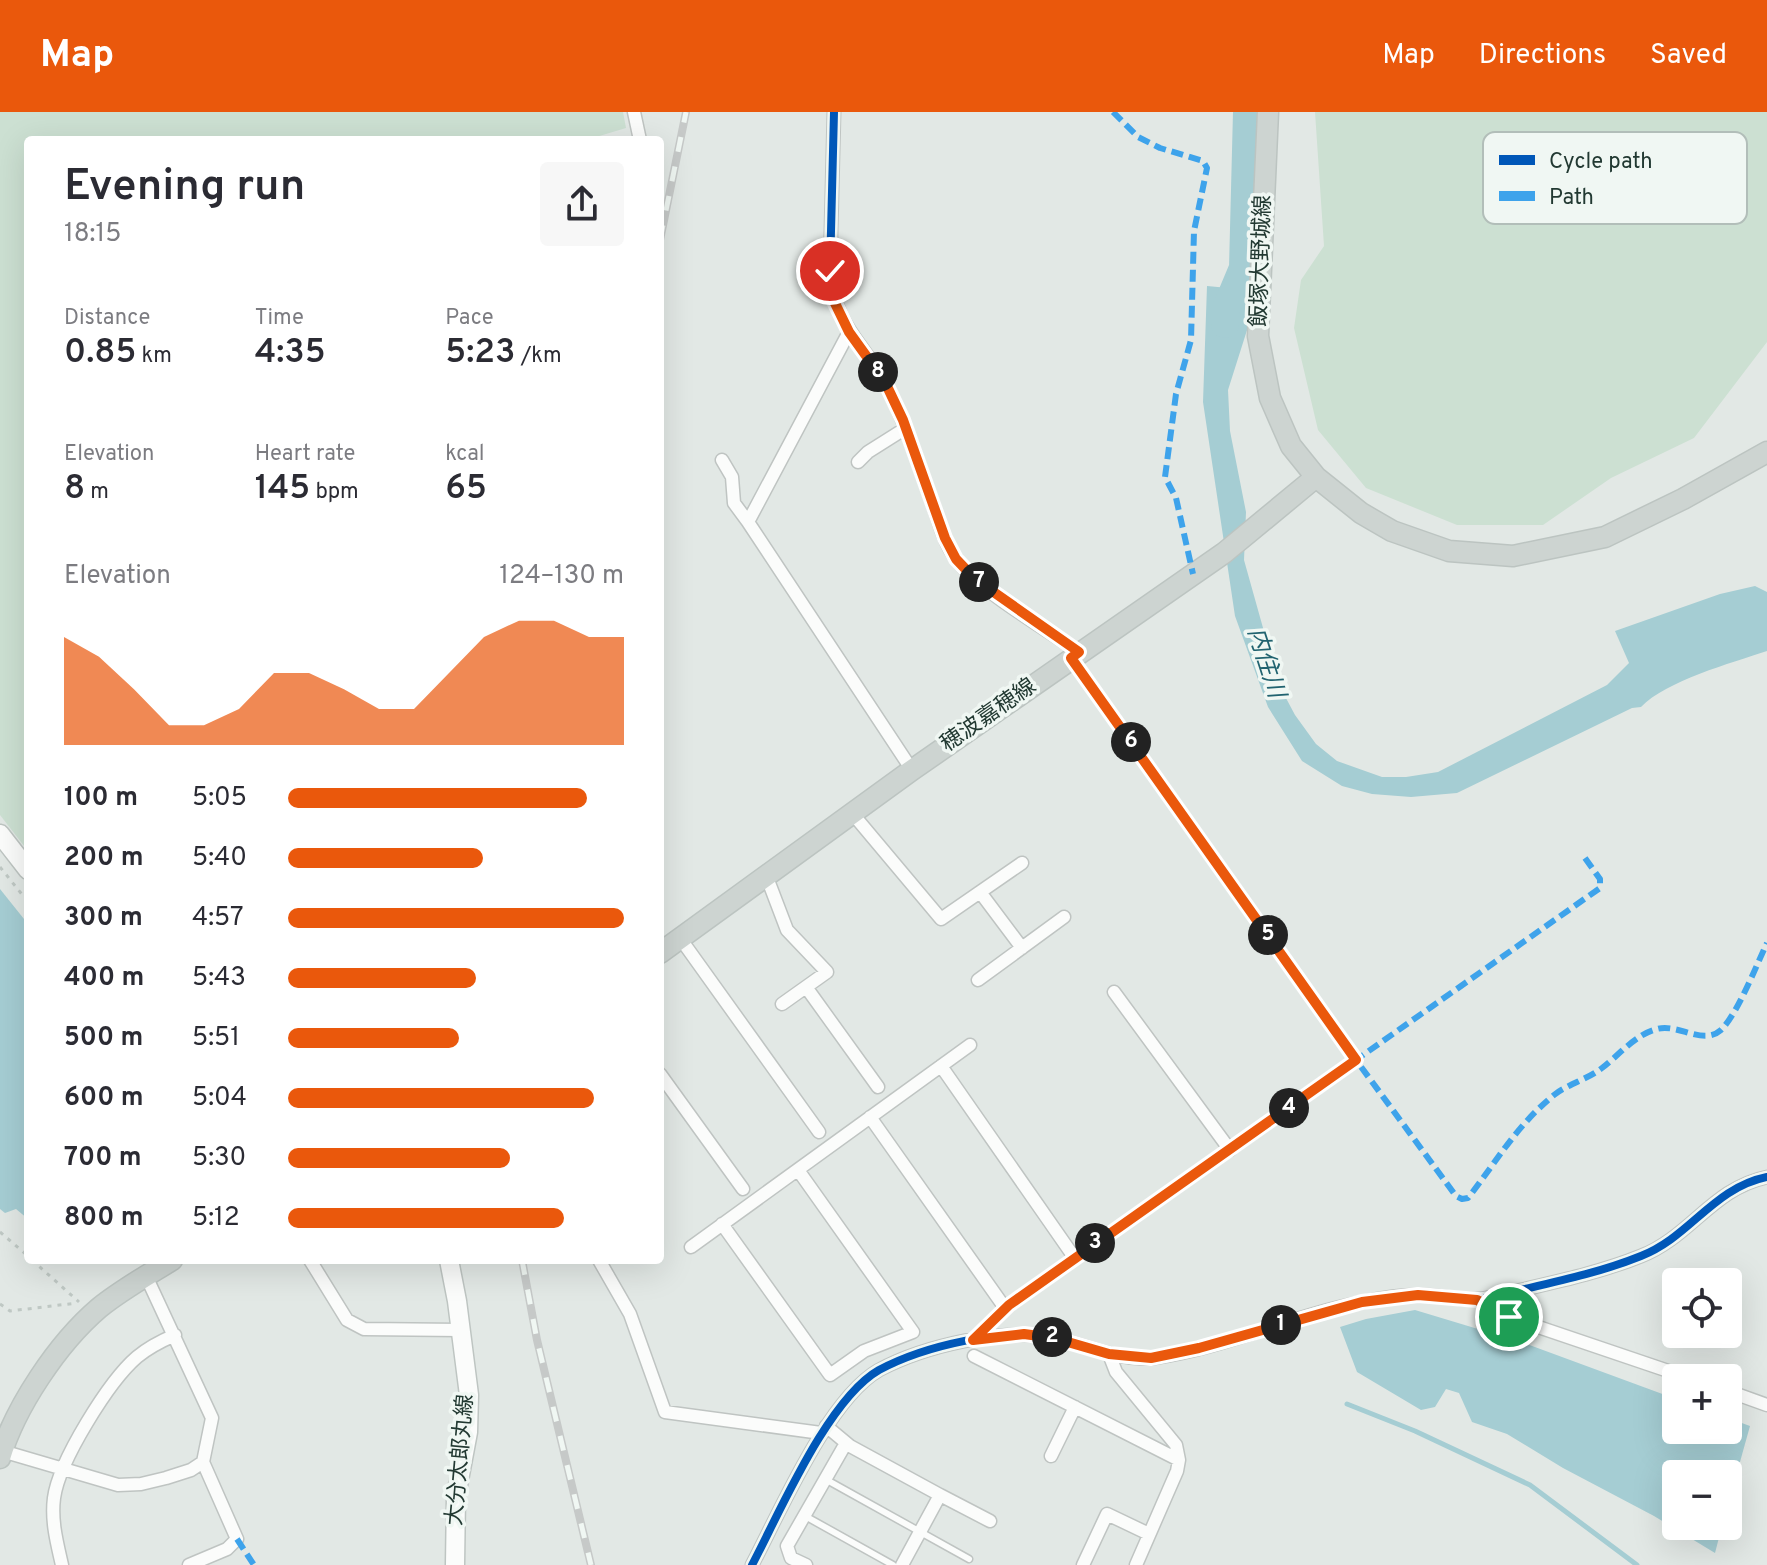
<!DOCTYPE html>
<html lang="en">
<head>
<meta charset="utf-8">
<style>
	body { margin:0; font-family:Overpass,"Noto Sans JP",sans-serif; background:#f7f7f7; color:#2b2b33; height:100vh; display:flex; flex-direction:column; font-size:30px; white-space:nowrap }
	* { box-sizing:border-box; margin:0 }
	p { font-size:26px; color:#7c7c81 }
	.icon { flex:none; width:44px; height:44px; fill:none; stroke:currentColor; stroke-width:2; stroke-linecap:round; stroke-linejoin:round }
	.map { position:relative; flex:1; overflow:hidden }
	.sheet { position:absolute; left:24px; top:24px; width:640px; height:1128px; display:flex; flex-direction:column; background:#fff; border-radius:8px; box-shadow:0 8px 32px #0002 }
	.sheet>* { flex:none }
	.tools { position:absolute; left:1662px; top:1156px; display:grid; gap:16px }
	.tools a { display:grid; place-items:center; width:80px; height:80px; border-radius:8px; background:#fff; box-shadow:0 8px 32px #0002; font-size:40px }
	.pin { position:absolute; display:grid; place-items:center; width:68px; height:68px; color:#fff; margin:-34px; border:4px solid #fff; border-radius:50%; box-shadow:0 2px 8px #0007 }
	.km { position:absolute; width:40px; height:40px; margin:-20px; border-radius:50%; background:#222; color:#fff; font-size:22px; line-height:40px; text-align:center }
	.round { display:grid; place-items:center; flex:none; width:84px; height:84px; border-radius:8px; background:#f7f7f7 }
	.overview { display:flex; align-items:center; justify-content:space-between; height:136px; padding:0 40px }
	h1 { font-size:44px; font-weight:600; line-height:60px }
	.stats { display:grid; grid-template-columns:repeat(3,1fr); gap:12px; height:136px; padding:8px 40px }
	.stats div { display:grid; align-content:center }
	.stats b { font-size:34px; font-weight:600 }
	.stats small { font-size:22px; font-weight:400 }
	.stats p { font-size:22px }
	.chart { height:224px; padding:16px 40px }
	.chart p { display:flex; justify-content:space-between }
	.chart svg { width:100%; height:144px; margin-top:8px; fill:#ea580c; opacity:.7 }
	ul { padding:0 40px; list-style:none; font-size:26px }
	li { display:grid; grid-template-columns:128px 96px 1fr; align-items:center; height:60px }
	li i { height:20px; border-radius:10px; background:#ea580c }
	header { display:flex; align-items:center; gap:48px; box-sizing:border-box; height:112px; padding:0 40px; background:#ea580c; color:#fff }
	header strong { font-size:38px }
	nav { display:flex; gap:44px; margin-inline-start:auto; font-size:28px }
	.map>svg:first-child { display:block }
	.green { fill:#cce0d2 }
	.water { fill:#a5cdd3 }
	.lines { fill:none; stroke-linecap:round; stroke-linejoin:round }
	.stream { stroke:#a5cdd3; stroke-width:5 }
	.river { stroke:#a5cdd3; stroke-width:28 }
	.lane-casing { stroke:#bfc4c2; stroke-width:9 }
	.street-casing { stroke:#bfc4c2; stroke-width:15 }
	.secondary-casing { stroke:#bec5c2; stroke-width:21 }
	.primary-casing { stroke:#bcc4c1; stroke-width:23 }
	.path { stroke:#bfc8c4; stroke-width:3; stroke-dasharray:4 6; stroke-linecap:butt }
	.lane { stroke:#fbfcfb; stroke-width:6 }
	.street { stroke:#fbfcfb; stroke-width:12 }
	.secondary { stroke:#fbfcfb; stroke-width:18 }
	.primary { stroke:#cdd4d1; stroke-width:20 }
	.rail-casing { stroke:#c6c9c8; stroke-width:8 }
	.rail { stroke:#f0f7f3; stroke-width:5; stroke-dasharray:15; stroke-linecap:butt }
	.quiet { stroke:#3ea3eb; stroke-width:6; stroke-dasharray:12 6; stroke-linecap:butt }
	.cycleway-casing { stroke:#f0f7f3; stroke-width:13 }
	.cycleway { stroke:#0057b8; stroke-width:8 }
	.route-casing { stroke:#fff; stroke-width:16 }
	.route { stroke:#ea580c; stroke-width:10 }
	.labels { text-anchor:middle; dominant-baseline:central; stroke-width:7; stroke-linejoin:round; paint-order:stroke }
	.street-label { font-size:22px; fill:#223932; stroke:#f0f7f3 }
	.water-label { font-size:24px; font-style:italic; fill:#216370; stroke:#f0f7f3 }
	.key { fill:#f0f7f3; stroke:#b2beb9; stroke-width:2 }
	.key-label { font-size:22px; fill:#223932 }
</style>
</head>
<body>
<header>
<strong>Map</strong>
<nav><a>Map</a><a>Directions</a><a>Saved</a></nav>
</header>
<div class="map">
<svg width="1767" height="1453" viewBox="0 0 1767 1453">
	<rect width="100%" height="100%" fill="#e2e8e5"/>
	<!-- green -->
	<path class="green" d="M0 0H623L626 16 586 28H28V739L0 703Z
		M1315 0H1767V230L1694 326 1611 366 1543 413H1457L1366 376 1318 318 1294 216 1301 168 1324 134Z"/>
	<!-- water -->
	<path class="water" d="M1207 174 1250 178 1248 215 1228 278 1230 319 1246 400 1244 448 1279 573 1295 603 1316 632 1337 649 1382 665H1406L1438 660 1607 573 1629 551 1615 519 1720 482 1755 474 1767 480V539C1731 551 1666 569 1641 595L1632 596 1457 681 1411 685 1372 682 1342 674 1302 649 1268 595 1235 504 1203 290Z
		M0 777 28 812V1107L16 1097 5 1101 0 1097Z
		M1415 1198 1521 1230 1676 1287V1318H1728V1306L1750 1314 1728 1393V1362H1676V1414H1722L1715 1441 1654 1404 1563 1356 1507 1322 1472 1310 1459 1281 1446 1277 1435 1295 1421 1298 1357 1260 1340 1215 1366 1207Z"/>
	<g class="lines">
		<!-- stream -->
		<path class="stream" d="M1347 1292 1415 1319 1530 1373 1637 1453"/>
		<!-- river -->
		<path class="river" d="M1225 212V199L1243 156 1247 0"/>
		<!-- lane casing -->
		<g class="lane-casing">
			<path id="lane" d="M825 1367 969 1447
				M805 1404 893 1453"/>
		</g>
		<!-- street casing -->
		<g class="street-casing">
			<path id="street" d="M634 0 640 28
				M834 0 830 159C835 215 862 228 886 273 906 311 918 352 933 392 939 411 945 433 957 448 981 480 1045 516 1079 540
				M849 220 748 410 912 658
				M722 348 732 365 734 391 748 410
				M858 350 868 340 906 316
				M852 701 941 807 1022 751
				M766 763 787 818 827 860 782 892
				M980 780 1022 836
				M680 826 819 1020
				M978 868 1064 805
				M806 875 878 975
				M1114 880 1230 1038
				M941 954 1074 1145
				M660 962 743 1077
				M870 1005 1005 1196
				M722 1112 830 1263 864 1239 913 1220 798 1058
				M691 1135 970 933
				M310 1148 347 1208 364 1217 461 1218
				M599 1148 630 1202 665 1300 821 1321
				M146 1164 212 1306 203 1350 237 1427 227 1437 189 1453
				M1477 1188 1509 1205 1689 1266
				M973 1228 1009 1193 1356 948 1071 546
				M1109 1242 1116 1260 1176 1333 1179 1348 1177 1359 1136 1453
				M974 1244 1179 1348
				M1728 1279 1767 1293
				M826 1314 850 1334 940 1383 902 1453
				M2 1339 118 1373 141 1372 166 1366 191 1358 203 1350
				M1051 1344 1075 1295
				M940 1383 990 1409
				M62 1453C57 1431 51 1409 54 1386 59 1349 109 1269 137 1245 149 1235 161 1229 175 1223
				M752 1453C780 1400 828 1287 879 1258 924 1234 1004 1215 1054 1226 1087 1233 1121 1250 1154 1246 1226 1236 1293 1203 1364 1190 1381 1186 1401 1183 1418 1183 1438 1182 1458 1189 1478 1187 1494 1186 1510 1180 1525 1177 1564 1168 1604 1159 1641 1144 1690 1125 1713 1076 1767 1065
				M806 1453 791 1446 787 1434 846 1331
				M1083 1453 1107 1402 1149 1422"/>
		</g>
		<!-- secondary casing -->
		<g class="secondary-casing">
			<path id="secondary" d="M0 722 28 758
				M449 1148 457 1189 469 1283 468 1320 456 1384 455 1453"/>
		</g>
		<!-- primary casing -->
		<g class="primary-casing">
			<path id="primary" d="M1268 0 1258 224 1270 286 1291 334 1316 365 1361 401 1392 419 1449 439 1513 444 1605 425 1683 387 1767 340
				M660 841 912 658 1224 441 1316 365
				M0 1346C15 1295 58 1231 99 1196 121 1178 148 1163 172 1148"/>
		</g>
		<!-- path -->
		<path class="path" d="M0 755 28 790
			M0 1120 28 1144
			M32 1148 79 1190
			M0 1192 10 1199 77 1191"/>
		<!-- lane -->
		<use href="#lane" class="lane"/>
		<!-- street -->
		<use href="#street" class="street"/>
		<!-- secondary -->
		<use href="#secondary" class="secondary"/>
		<!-- primary -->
		<use href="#primary" class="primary"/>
		<!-- rail casing -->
		<g class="rail-casing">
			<path id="rail" d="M660 128 686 0
				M522 1148 537 1228 591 1453"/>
		</g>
		<!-- rail -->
		<use href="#rail" class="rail"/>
		<!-- quiet -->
		<path class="quiet" d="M1113 0 1138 25 1160 36 1203 49 1207 56 1194 119 1191 228 1176 282 1165 365 1176 386 1193 462
			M1585 746 1600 767V776L1356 948 1456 1084 1462 1087 1468 1086C1497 1049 1516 1014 1554 983 1568 972 1588 967 1602 956 1619 943 1636 922 1657 917 1678 911 1703 934 1721 918 1738 901 1756 854 1767 831
			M237 1427 254 1453"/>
		<!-- cycleway casing -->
		<g class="cycleway-casing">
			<path id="cycleway" d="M834 0 830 159C835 215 862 228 886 273 906 311 918 352 933 392 939 411 945 433 957 448 981 480 1045 516 1079 540
				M973 1228 1009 1193 1356 948 1071 546
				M752 1453C780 1400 828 1287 879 1258 924 1234 1004 1215 1054 1226 1087 1233 1121 1250 1154 1246 1226 1236 1293 1203 1364 1190 1381 1186 1401 1183 1418 1183 1438 1182 1458 1189 1478 1187 1494 1186 1510 1180 1525 1177 1564 1168 1604 1159 1641 1144 1690 1125 1713 1076 1767 1065"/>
		</g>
		<!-- cycleway -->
		<use href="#cycleway" class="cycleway"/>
	</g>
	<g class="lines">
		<!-- route casing -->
		<g class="route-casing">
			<path id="route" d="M830 159 832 185 849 220 885 270 903 308 945 426 956 447 975 467 1079 540 1071 546 1356 948 1009 1193 973 1228 1024 1222 1054 1226 1109 1242 1151 1246 1199 1236 1362 1190 1418 1183 1477 1188 1509 1205"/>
		</g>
		<!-- route -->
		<use href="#route" class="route"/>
	</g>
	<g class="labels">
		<!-- street labels -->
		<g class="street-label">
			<text transform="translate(1262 149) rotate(-88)">飯塚大野城線</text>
			<text transform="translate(989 604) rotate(-35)">穂波嘉穂線</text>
			<text transform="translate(461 1348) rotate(-85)">大分太郎丸線</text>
		</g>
		<!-- water labels -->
		<g class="water-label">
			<text transform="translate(1265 551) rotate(72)">内住川</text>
		</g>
	</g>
	<!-- legend -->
	<rect x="1483" y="20" width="264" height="92" rx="12" class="key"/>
	<rect x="1499" y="43" width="36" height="10" fill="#0057b8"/>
	<rect x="1499" y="79" width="36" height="10" fill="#3ea3eb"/>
	<g class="key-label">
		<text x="1549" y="56">Cycle path</text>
		<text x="1549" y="92">Path</text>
	</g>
</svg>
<div class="tools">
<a><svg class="icon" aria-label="locate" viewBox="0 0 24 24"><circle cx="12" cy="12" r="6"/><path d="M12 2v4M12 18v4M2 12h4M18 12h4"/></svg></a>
<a>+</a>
<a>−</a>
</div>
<div class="pin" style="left:1509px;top:1205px;background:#1e9e55"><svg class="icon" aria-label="arrive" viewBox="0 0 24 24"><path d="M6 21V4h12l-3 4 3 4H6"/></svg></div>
<div class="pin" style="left:830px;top:159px;background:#d93025"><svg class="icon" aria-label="check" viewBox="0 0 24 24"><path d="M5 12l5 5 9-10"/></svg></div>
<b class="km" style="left:1281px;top:1213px">1</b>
<b class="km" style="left:1052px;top:1225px">2</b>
<b class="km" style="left:1095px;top:1131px">3</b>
<b class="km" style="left:1289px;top:996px">4</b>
<b class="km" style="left:1268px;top:823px">5</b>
<b class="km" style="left:1131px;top:630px">6</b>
<b class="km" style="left:979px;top:470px">7</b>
<b class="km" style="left:878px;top:260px">8</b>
<section class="sheet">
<div class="overview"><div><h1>Evening run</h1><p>18:15</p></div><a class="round"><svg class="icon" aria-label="share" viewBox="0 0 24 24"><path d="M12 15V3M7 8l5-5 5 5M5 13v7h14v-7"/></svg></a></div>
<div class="stats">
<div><p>Distance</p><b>0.85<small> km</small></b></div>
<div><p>Time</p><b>4:35</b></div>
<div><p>Pace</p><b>5:23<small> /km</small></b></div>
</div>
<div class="stats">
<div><p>Elevation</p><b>8<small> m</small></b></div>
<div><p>Heart rate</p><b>145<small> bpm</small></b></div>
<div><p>kcal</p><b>65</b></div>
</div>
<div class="chart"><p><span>Elevation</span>124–130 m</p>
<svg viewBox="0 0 160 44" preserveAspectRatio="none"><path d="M0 44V11L10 17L20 27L30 38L40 38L50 33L60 22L70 22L80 27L90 33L100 33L110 22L120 11L130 6L140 6L150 11L160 11V44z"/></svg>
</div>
<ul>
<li><b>100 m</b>5:05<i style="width:89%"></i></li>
<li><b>200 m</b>5:40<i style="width:58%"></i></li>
<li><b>300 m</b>4:57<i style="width:100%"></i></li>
<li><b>400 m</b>5:43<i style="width:56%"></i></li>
<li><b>500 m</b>5:51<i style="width:51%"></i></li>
<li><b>600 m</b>5:04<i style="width:91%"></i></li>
<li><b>700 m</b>5:30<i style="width:66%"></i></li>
<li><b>800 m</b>5:12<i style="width:82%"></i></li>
</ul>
</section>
</div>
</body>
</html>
